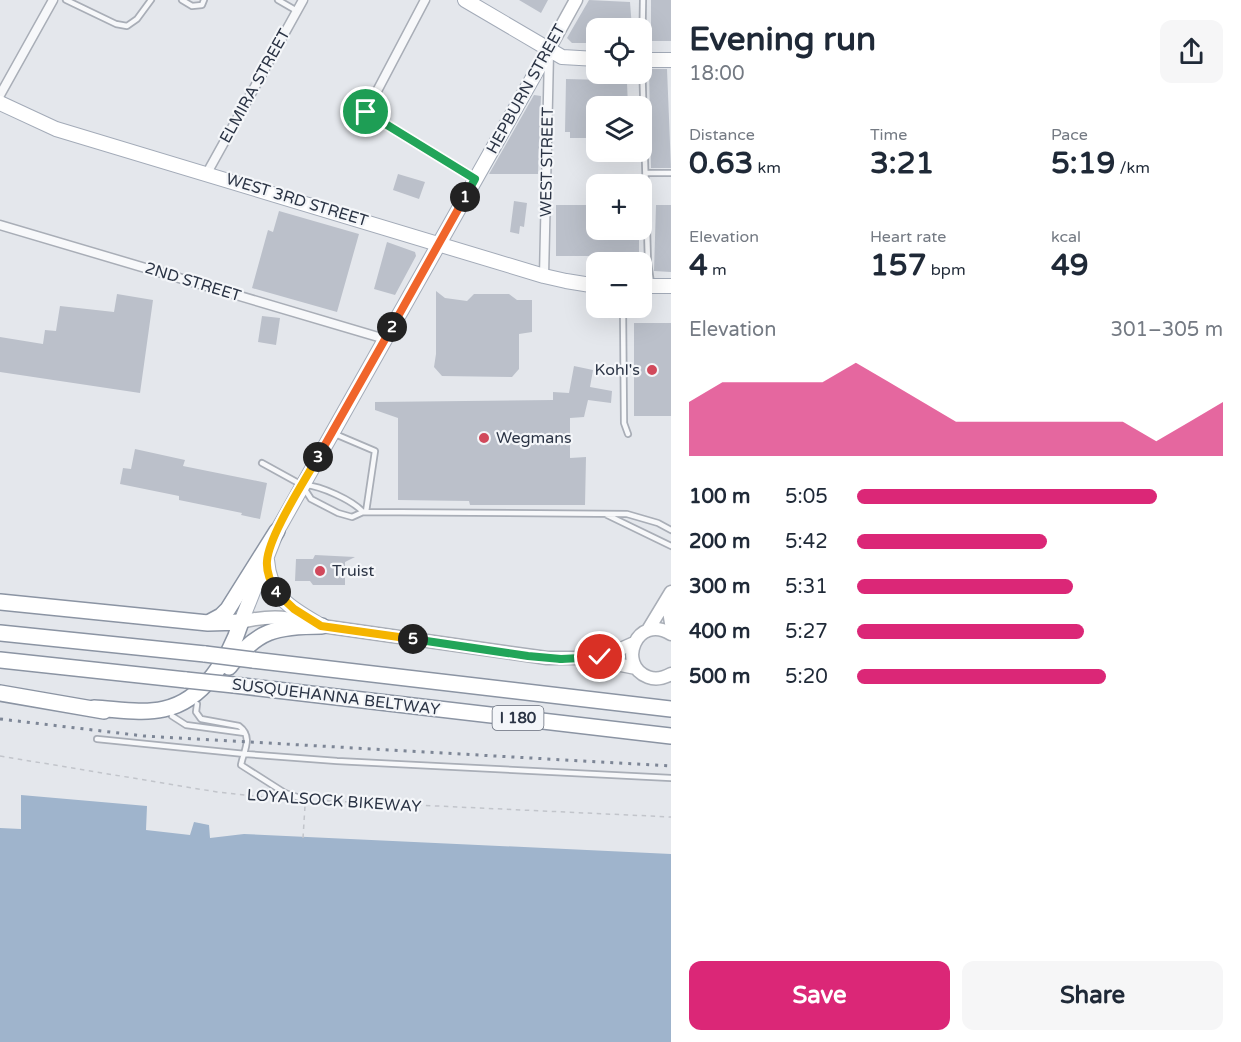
<!DOCTYPE html>
<html lang="en">
<head>
<meta charset="utf-8">
<style>
	body { margin:0; font-family:"Varela Round",sans-serif; background:#f6f6f7; color:#1f2937; height:100vh; display:flex; flex-direction:column; font-size:22px; white-space:nowrap }
	* { box-sizing:border-box; margin:0 }
	p { font-size:20px; color:#747a83 }
	.icon { flex:none; width:33px; height:33px; fill:none; stroke:currentColor; stroke-width:2; stroke-linecap:round; stroke-linejoin:round }
	.map { position:relative; flex:1; overflow:hidden }
	.side { display:flex; flex-direction:column; background:#fff; width:570px }
	.side>* { flex:none }
	.fabs { position:absolute; left:586px; top:18px; display:grid; gap:12px }
	.fabs a { display:grid; place-items:center; width:66px; height:66px; border-radius:12px; background:#fff; box-shadow:0 6px 24px #0002; font-size:30px }
	.pin { position:absolute; display:grid; place-items:center; width:51px; height:51px; color:#fff; margin:-26px; border:3px solid #fff; border-radius:50%; box-shadow:0 2px 6px #0007 }
	.km { position:absolute; width:30px; height:30px; margin:-15px; border-radius:50%; background:#222; color:#fff; font-size:16px; line-height:30px; text-align:center }
	.round { display:grid; place-items:center; flex:none; width:63px; height:63px; border-radius:12px; background:#f6f6f7 }
	.summary { display:flex; align-items:center; justify-content:space-between; height:102px; padding:0 18px }
	h1 { font-size:33px; font-weight:800; line-height:45px }
	.figures { display:grid; grid-template-columns:repeat(3,1fr); gap:9px; height:102px; padding:6px 18px }
	.figures div { display:grid; align-content:center }
	.figures b { font-size:30px; font-weight:800 }
	.figures small { font-size:16px; font-weight:400 }
	.figures p { font-size:16px }
	.chart { height:168px; padding:12px 18px }
	.chart p { display:flex; justify-content:space-between }
	.chart svg { width:100%; height:108px; margin-top:6px; fill:#db2777; opacity:.7 }
	.button { display:flex; gap:12px; margin-top:auto; padding:12px 18px }
	.button a { flex:1; height:69px; border-radius:12px; background:#db2777; color:#fff; font-size:24px; font-weight:800; line-height:69px; text-align:center }
	.button a+a { background:#f6f6f7; color:#1f2937 }
	ul { padding:0 18px; list-style:none; font-size:20px }
	li { display:grid; grid-template-columns:96px 72px 1fr; align-items:center; height:45px }
	li i { height:15px; border-radius:8px; background:#db2777 }
	main { display:flex; flex:1; min-height:0 }
	.map>svg:first-child { display:block }
	.water { fill:#9fb4cc }
	.building { fill:#bbc0ca }
	.lines { fill:none; stroke-linecap:round; stroke-linejoin:round }
	.lane-casing { stroke:#a9aeb7; stroke-width:8 }
	.street-casing { stroke:#a9aeb7; stroke-width:11 }
	.secondary-casing { stroke:#a9aeb7; stroke-width:15 }
	.primary-casing { stroke:#a3abb8; stroke-width:16 }
	.highway-casing { stroke:#8b94a3; stroke-width:18 }
	.path { stroke:#c2c5cb; stroke-width:1.5; stroke-dasharray:4.5 4.5; stroke-linecap:butt }
	.lane { stroke:#f7f8fa; stroke-width:4.5 }
	.street { stroke:#f7f8fa; stroke-width:8 }
	.secondary { stroke:#fff; stroke-width:12 }
	.primary { stroke:#fff; stroke-width:14 }
	.highway { stroke:#fff; stroke-width:15 }
	.rail { stroke:#7d8696; stroke-width:3; stroke-dasharray:3 6; stroke-linecap:butt }
	.highway-bridge-casing { stroke:#8b94a3; stroke-width:18; stroke-linecap:butt }
	.highway-bridge { stroke:#fff; stroke-width:15 }
	.split-1-casing { stroke:#fff; stroke-width:12 }
	.split-2-casing { stroke:#fff; stroke-width:12 }
	.split-3-casing { stroke:#fff; stroke-width:12 }
	.split-4-casing { stroke:#fff; stroke-width:12 }
	.split-5-casing { stroke:#fff; stroke-width:12 }
	.split-6-casing { stroke:#fff; stroke-width:12 }
	.split-7-casing { stroke:#fff; stroke-width:12 }
	.split-1 { stroke:#22a559; stroke-width:8 }
	.split-2 { stroke:#f0652b; stroke-width:8 }
	.split-3 { stroke:#f0652b; stroke-width:8 }
	.split-4 { stroke:#f5b400; stroke-width:8 }
	.split-5 { stroke:#f5b400; stroke-width:8 }
	.split-6 { stroke:#22a559; stroke-width:8 }
	.split-7 { stroke:#22a559; stroke-width:8 }
	.poi-dot { fill:#d1495b; stroke:#f4f6f9; stroke-width:2 }
	.labels { text-anchor:middle; dominant-baseline:central; stroke-width:4.5; stroke-linejoin:round; paint-order:stroke }
	.shield { fill:#f4f6f9; stroke:#676e7b; stroke-width:1.5 }
	.shield-label { font-size:15px; font-weight:bold; fill:#2b3445 }
	.street-label { font-size:16px; fill:#2b3445; stroke:#f4f6f9 }
	.poi-label { font-size:16px; fill:#2b3445; stroke:#f4f6f9; text-anchor:start }
</style>
</head>
<body>
<main>
<div class="map">
<svg width="671" height="1042" viewBox="0 0 671 1042">
	<rect width="100%" height="100%" fill="#e4e7ec"/>
	<!-- water -->
	<path class="water" d="M21 795 147 806 146 830 190 835 194 822 209 825 210 838 244 834 671 854V1042H0V828L21 829Z"/>
	<!-- building -->
	<path class="building" d="M519 0H548L541 13Z
		M589 0 630 2 632 28H597V43H572L567 38Z
		M651 0H671V41H651Z
		M649 69H667L671 168H651Z
		M566 79 605 80V83H627L628 106H597V138H570V132H565Z
		M534 95 541 96 538 174H489Z
		M398 174 425 182 419 199 393 190Z
		M514 201 527 203 524 227 520 226 519 234 510 232Z
		M556 205H597V230H639V256H556Z
		M656 205H671V272L654 271Z
		M279 211 359 234 337 312 252 288 268 230 273 232Z
		M387 242 415 252 416 256 395 295 374 289Z
		M436 291 445 298 467 301 474 294H509L517 300H532V332L519 334V369L512 377 442 376 434 367 436 354Z
		M117 294 153 300 140 393 0 372V337L43 344 45 330 56 331 60 306 114 312Z
		M262 316 280 318 276 345 258 342Z
		M634 323H671V416H634Z
		M574 366 593 370 590 387 612 391 611 403 588 400 584 417 570 418V458L586 457 585 505H470L469 501 398 500V418L375 410V402L553 400V392L569 393Z
		M135 449 185 460 183 466 267 483 260 519 241 515 242 513 179 500V496L120 484 123 468 131 469Z
		M315 555 355 557 345 562V585H313L310 581H295L296 559H313Z"/>
	<g class="lines">
		<!-- lane casing -->
		<g class="lane-casing">
			<path id="lane" d="M66 0 116 24 127 26 137 19 151 0
				M182 0 192 6 202 5 204 0
				M278 0 297 11
				M643 0 642 60 648 262 651 283
				M646 173H671
				M623 308 624 423 628 434
				M335 434 375 451 366 512
				M262 463 302 485 311 499 338 513 352 517 363 512 627 514 658 523 671 530
				M305 485C321 486 352 500 363 512
				M607 515 671 546
				M197 704 196 712 201 719 239 726C254 737 243 752 241 765L285 793 303 799
				M172 716 186 725 245 733
				M97 739 245 754 337 761 671 778"/>
		</g>
		<!-- street casing -->
		<g class="street-casing">
			<path id="street" d="M425 0 366 112 475 179
				M0 95 53 0
				M207 173 303 0
				M0 225 385 339
				M544 276 549 53"/>
		</g>
		<!-- secondary casing -->
		<g class="secondary-casing">
			<path id="secondary" d="M549 49 576 0
				M670 598 669 611 671 623
				M241 622C273 614 291 617 322 626L547 658H594L614 652 634 643
				M648 630 671 592
				M671 634C637 613 616 665 648 677 656 680 664 678 671 674
				M596 660 636 668"/>
		</g>
		<!-- primary casing -->
		<g class="primary-casing">
			<path id="primary" d="M465 0 562 57 597 59
				M642 60H671
				M0 103 56 129 544 276 566 281 597 286
				M642 286H671
				M267 560C270 598 291 608 322 626
				M241 622 277 531 549 49"/>
		</g>
		<!-- highway casing -->
		<g class="highway-casing">
			<path id="highway" d="M0 602 208 623 241 622C230 657 203 701 164 709 142 714 116 709 94 708
				M208 623 221 616 228 609 277 531
				M0 633 205 654
				M0 660 186 680
				M253 660 671 709
				M229 667C257 630 276 626 322 626
				M234 685 671 736
				M0 693 104 711"/>
		</g>
		<!-- path -->
		<path class="path" d="M0 756 217 792 281 799
			M309 800 671 817
			M303 838 305 806"/>
		<!-- lane -->
		<use href="#lane" class="lane"/>
		<!-- street -->
		<use href="#street" class="street"/>
		<!-- secondary -->
		<use href="#secondary" class="secondary"/>
		<!-- primary -->
		<use href="#primary" class="primary"/>
		<!-- highway -->
		<use href="#highway" class="highway"/>
		<!-- rail -->
		<path class="rail" d="M0 719 144 736 671 766"/>
		<!-- highway-bridge casing -->
		<g class="highway-bridge-casing">
			<path id="highway-bridge" d="M205 654 253 660
				M186 680 234 685"/>
		</g>
		<!-- highway-bridge -->
		<use href="#highway-bridge" class="highway-bridge"/>
	</g>
	<g class="lines">
		<!-- split-1 casing -->
		<g class="split-1-casing">
			<path id="split-1" d="M366 112 475 179 465 197"/>
		</g>
		<!-- split-2 casing -->
		<g class="split-2-casing">
			<path id="split-2" d="M392 327 465 197"/>
		</g>
		<!-- split-3 casing -->
		<g class="split-3-casing">
			<path id="split-3" d="M318 457 392 327"/>
		</g>
		<!-- split-4 casing -->
		<g class="split-4-casing">
			<path id="split-4" d="M276 592C271 583 266 572 267 561 269 535 304 482 318 457"/>
		</g>
		<!-- split-5 casing -->
		<g class="split-5-casing">
			<path id="split-5" d="M276 592 294 609 321 626 413 639"/>
		</g>
		<!-- split-6 casing -->
		<g class="split-6-casing">
			<path id="split-6" d="M413 639 528 656 561 659"/>
		</g>
		<!-- split-7 casing -->
		<g class="split-7-casing">
			<path id="split-7" d="M561 659 600 657"/>
		</g>
		<!-- split-1 -->
		<use href="#split-1" class="split-1"/>
		<!-- split-2 -->
		<use href="#split-2" class="split-2"/>
		<!-- split-3 -->
		<use href="#split-3" class="split-3"/>
		<!-- split-4 -->
		<use href="#split-4" class="split-4"/>
		<!-- split-5 -->
		<use href="#split-5" class="split-5"/>
		<!-- split-6 -->
		<use href="#split-6" class="split-6"/>
		<!-- split-7 -->
		<use href="#split-7" class="split-7"/>
	</g>
	<!-- markers -->
	<g class="poi-dot">
		<circle cx="652" cy="370" r="6"/>
		<circle cx="484" cy="438" r="6"/>
		<circle cx="320" cy="571" r="6"/>
	</g>
	<g class="labels">
		<!-- shield labels -->
		<rect class="shield" x="492.5" y="706" width="51" height="24" rx="4.5"/>
		<g class="shield-label">
			<text x="518" y="718">I 180</text>
		</g>
		<!-- street labels -->
		<g class="street-label">
			<text transform="translate(255 86) rotate(-61)">ELMIRA STREET</text>
			<text transform="translate(526 89) rotate(-61)">HEPBURN STREET</text>
			<text transform="translate(547 162) rotate(-89)">WEST STREET</text>
			<text transform="translate(297 200) rotate(17)">WEST 3RD STREET</text>
			<text transform="translate(193 282) rotate(17)">2ND STREET</text>
			<text transform="translate(336 697) rotate(7)">SUSQUEHANNA BELTWAY</text>
			<text transform="translate(334 801) rotate(4)">LOYALSOCK BIKEWAY</text>
		</g>
		<!-- poi labels -->
		<g class="poi-label">
			<text x="640" y="370" text-anchor="end">Kohl's</text>
			<text x="496" y="438">Wegmans</text>
			<text x="332" y="571">Truist</text>
		</g>
	</g>
</svg>
<div class="fabs">
<a><svg class="icon" aria-label="locate" viewBox="0 0 24 24"><circle cx="12" cy="12" r="6"/><path d="M12 2v4M12 18v4M2 12h4M18 12h4"/></svg></a>
<a><svg class="icon" aria-label="layers" viewBox="0 0 24 24"><path d="M12 4l9 5-9 5-9-5zM3 14l9 5 9-5"/></svg></a>
<a>+</a>
<a>−</a>
</div>
<div class="pin" style="left:366px;top:112px;background:#1e9e55"><svg class="icon" aria-label="arrive" viewBox="0 0 24 24"><path d="M6 21V4h12l-3 4 3 4H6"/></svg></div>
<div class="pin" style="left:600px;top:657px;background:#d93025"><svg class="icon" aria-label="check" viewBox="0 0 24 24"><path d="M5 12l5 5 9-10"/></svg></div>
<b class="km" style="left:465px;top:197px">1</b>
<b class="km" style="left:392px;top:327px">2</b>
<b class="km" style="left:318px;top:457px">3</b>
<b class="km" style="left:276px;top:592px">4</b>
<b class="km" style="left:413px;top:639px">5</b>
</div>
<section class="side">
<div class="summary"><div><h1>Evening run</h1><p>18:00</p></div><a class="round"><svg class="icon" aria-label="share" viewBox="0 0 24 24"><path d="M12 15V3M7 8l5-5 5 5M5 13v7h14v-7"/></svg></a></div>
<div class="figures">
<div><p>Distance</p><b>0.63<small> km</small></b></div>
<div><p>Time</p><b>3:21</b></div>
<div><p>Pace</p><b>5:19<small> /km</small></b></div>
</div>
<div class="figures">
<div><p>Elevation</p><b>4<small> m</small></b></div>
<div><p>Heart rate</p><b>157<small> bpm</small></b></div>
<div><p>kcal</p><b>49</b></div>
</div>
<div class="chart"><p><span>Elevation</span>301–305 m</p>
<svg viewBox="0 0 160 44" preserveAspectRatio="none"><path d="M0 44V22L10 14L20 14L30 14L40 14L50 6L60 14L70 22L80 30L90 30L100 30L110 30L120 30L130 30L140 38L150 30L160 22V44z"/></svg>
</div>
<ul>
<li><b>100 m</b>5:05<i style="width:82%"></i></li>
<li><b>200 m</b>5:42<i style="width:52%"></i></li>
<li><b>300 m</b>5:31<i style="width:59%"></i></li>
<li><b>400 m</b>5:27<i style="width:62%"></i></li>
<li><b>500 m</b>5:20<i style="width:68%"></i></li>
</ul>
<div class="button"><a>Save</a><a>Share</a></div>
</section>
</main>
</body>
</html>
